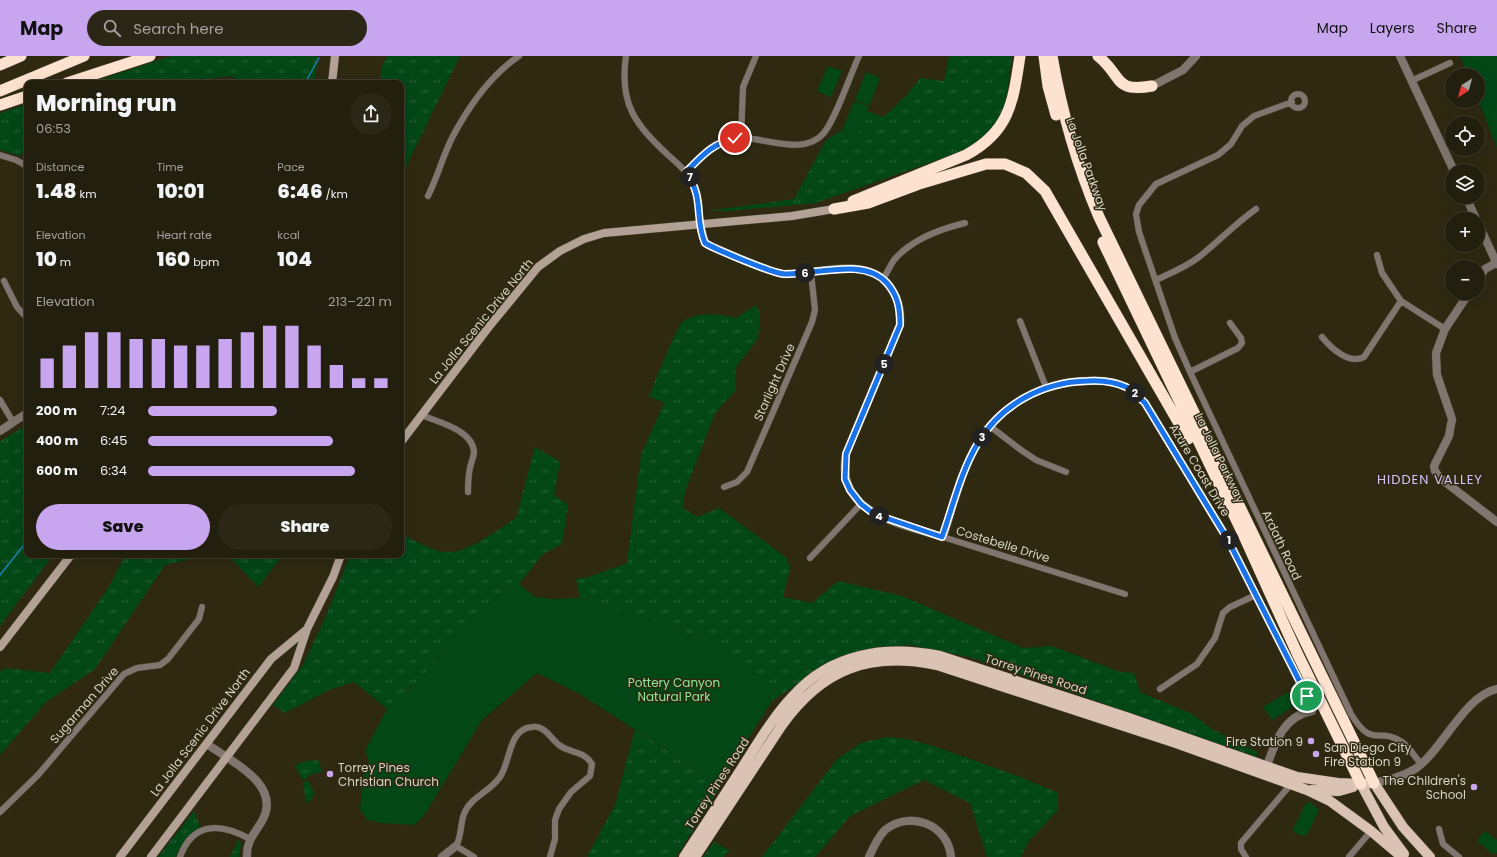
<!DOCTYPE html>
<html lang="en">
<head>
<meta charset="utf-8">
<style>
	body { margin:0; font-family:Poppins,sans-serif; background:#2b2717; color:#f1f3f6; height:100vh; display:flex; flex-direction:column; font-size:15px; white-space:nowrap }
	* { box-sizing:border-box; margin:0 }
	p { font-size:13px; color:#a3a29e }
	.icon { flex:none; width:22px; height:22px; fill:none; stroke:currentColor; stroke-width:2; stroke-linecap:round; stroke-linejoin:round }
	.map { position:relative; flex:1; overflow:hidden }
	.side { position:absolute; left:24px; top:24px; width:380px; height:478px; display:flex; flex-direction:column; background:#231f0e; border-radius:8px; box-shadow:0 4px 16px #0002,0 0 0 1px #403d2e }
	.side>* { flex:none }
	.needle { width:26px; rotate:217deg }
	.buttons { position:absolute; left:1445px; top:12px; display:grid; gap:8px }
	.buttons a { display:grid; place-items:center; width:40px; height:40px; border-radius:50%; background:#231f0e; box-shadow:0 4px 16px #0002,0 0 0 1px #403d2e; font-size:20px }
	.pin { position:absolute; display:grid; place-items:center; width:34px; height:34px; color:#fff; margin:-17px; border:2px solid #fff; border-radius:50%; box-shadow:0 1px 4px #0007 }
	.km { position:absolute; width:20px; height:20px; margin:-10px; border-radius:50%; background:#222; color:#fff; font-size:11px; line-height:20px; text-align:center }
	.round { display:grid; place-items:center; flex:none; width:42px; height:42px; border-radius:21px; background:#2b2717 }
	.overview { display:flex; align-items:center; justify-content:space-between; height:68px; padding:0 12px }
	h1 { font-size:22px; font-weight:800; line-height:30px }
	.stats { display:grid; grid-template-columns:repeat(3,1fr); gap:6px; height:68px; padding:4px 12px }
	.stats div { display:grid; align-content:center }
	.stats b { font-size:20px; font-weight:800 }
	.stats small { font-size:11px; font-weight:400 }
	.stats p { font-size:11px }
	.chart { height:112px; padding:8px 12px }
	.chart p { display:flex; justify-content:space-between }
	.chart svg { width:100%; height:72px; margin-top:4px; stroke:#c8a6ef; stroke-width:6 }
	.action { display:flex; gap:8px; margin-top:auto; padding:8px 12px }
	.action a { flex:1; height:46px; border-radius:24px; background:#c8a6ef; color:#111; font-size:16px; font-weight:800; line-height:46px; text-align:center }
	.action a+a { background:#2b2717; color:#f1f3f6 }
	ul { padding:0 12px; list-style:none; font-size:13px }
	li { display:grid; grid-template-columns:64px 48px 1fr; align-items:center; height:30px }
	li i { height:10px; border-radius:5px; background:#c8a6ef }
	header { display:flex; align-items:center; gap:24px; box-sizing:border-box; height:56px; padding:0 20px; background:#c8a6ef; color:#111 }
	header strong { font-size:19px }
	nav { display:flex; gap:22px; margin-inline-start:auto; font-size:14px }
	.search { width:280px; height:36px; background:#2b2717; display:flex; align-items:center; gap:10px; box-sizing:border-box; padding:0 14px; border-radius:22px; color:#a3a29e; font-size:15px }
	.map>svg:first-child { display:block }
	.grass { fill:url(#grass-tufts) }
	.forest { fill:url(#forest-crowns) }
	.park { fill:#034717 }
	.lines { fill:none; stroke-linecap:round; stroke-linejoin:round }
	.stream { stroke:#1982b0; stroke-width:1.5 }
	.minor-casing { stroke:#4a442e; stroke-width:7 }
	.tertiary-casing { stroke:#4a442e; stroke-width:9 }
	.secondary-casing { stroke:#4a442e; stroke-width:9 }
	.primary-casing { stroke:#4a442e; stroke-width:11 }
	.motorway-casing { stroke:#4a442e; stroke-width:12 }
	.minor { stroke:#81766f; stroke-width:6 }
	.tertiary { stroke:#81766f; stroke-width:8 }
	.secondary { stroke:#b3a196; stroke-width:8 }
	.primary { stroke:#dac3b4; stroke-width:10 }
	.motorway { stroke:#fde2cf; stroke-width:11 }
	.route-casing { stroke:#fff; stroke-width:8 }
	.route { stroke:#1a73e8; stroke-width:5 }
	.poi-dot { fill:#c8a6ef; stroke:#2f2912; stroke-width:1.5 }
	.labels { text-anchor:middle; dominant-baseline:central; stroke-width:3; stroke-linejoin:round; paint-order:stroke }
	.street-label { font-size:12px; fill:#d6d2c4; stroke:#2f2912 }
	.park-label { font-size:12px; fill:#8eeb9a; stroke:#2f2912 }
	.poi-label { font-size:12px; fill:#d6d2c4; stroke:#2f2912; text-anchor:end }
	.neighbourhood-label { font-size:13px; letter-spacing:1px; fill:#d8c0f7; stroke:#2f2912 }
</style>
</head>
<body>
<header>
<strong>Map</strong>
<div class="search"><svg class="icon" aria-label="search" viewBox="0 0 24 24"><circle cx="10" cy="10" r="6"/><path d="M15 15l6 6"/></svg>Search here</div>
<nav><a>Map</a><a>Layers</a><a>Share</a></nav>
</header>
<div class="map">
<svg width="1497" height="801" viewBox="0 0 1497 801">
	<defs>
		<pattern id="grass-tufts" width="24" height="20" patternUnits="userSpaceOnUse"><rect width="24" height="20" fill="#034717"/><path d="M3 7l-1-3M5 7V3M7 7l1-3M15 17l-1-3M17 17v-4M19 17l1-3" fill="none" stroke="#276137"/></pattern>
		<pattern id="forest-crowns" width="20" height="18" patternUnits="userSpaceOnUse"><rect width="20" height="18" fill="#034717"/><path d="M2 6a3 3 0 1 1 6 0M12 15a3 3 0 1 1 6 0" fill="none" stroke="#276137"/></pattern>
	</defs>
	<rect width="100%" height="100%" fill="#2f2912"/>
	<!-- grass -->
	<path class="grass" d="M171 0H318L314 27H233L234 20 192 24 182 27H90Z
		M387 0H460L401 121V27H380L382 10Z
		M949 0H1012L1006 45 992 75 974 91 816 147 728 155H707L794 143 826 84 842 74 857 80 867 55 883 61 904 42 920 22 944 25Z
		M27 48V92L20 100 0 94V57Z
		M756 249 760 257 758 282 735 313 736 334 715 357 686 433 682 451 697 461 719 452 787 502 790 512 783 541 812 547 838 525 902 540 1023 592 1052 590 1120 616 1134 617 1140 636 1192 658 1212 673 1257 696V701L973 602 911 589 875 591 836 602 772 645 760 630 704 584 659 566 625 557 580 542 576 523 589 521 627 507 641 399 664 347 649 340C654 329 677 270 682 266 698 255 719 258 736 262Z
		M27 369V499H53L0 570V385Z
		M535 391 560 406 554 439 568 449 562 488 543 498 519 528 503 535 438 602 427 616 387 653 354 626 329 634 285 657 273 649 303 609 326 560 350 499H401V478C412 483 434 495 444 496 466 499 499 473 516 462Z
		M125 499H209L165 509 95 613 46 646 0 699V616L4 612 50 617 110 529Z
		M228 499H283L258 531Z
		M635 674 719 728 717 736 676 801H587L615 749Z
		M887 681 908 683 936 691 1018 720 1058 737V754L1029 785 1021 801H987L970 747 924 724 850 760 815 801H762L837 703 861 687Z
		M318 704 322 716 310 719 305 724 302 723 295 709 306 705Z
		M308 725 315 737 310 745 306 747 303 726Z
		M194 755 200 771C188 779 181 788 176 801H158Z
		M239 783 241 788 239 801H230Z"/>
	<!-- forest -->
	<path class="forest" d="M714 786 729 794 724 801H703Z"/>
	<!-- park -->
	<path class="park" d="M1460 0H1497V92L1478 44V19H1468Z
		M828 10 842 15 831 41 817 35Z
		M866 16 880 22 869 50 855 44Z
		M854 45 869 51 857 80 842 74Z
		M519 528 535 541 552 543 580 542 625 557 659 566 704 584 760 630 772 645 719 728 580 638 537 617 482 664 425 758 415 769 382 767 367 764 360 753 364 715 369 705 365 695 387 653 398 642 411 632 475 562 503 535Z
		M1288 636 1296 649 1272 664 1263 651Z
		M1310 746 1319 754 1307 779 1304 780 1295 777 1293 773 1306 747Z
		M1485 775 1497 784V796L1494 799 1477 785Z"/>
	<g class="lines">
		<!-- stream -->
		<path class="stream" d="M305 27 319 2
			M0 519 27 485"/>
		<!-- minor casing -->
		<g class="minor-casing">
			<path id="minor" d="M626 0C619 48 635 68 668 99 677 107 687 115 693 126 700 139 700 155 700 169
				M1411 25 1450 7
				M1291 45a7 7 0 1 1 14 0a7 7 0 1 1-14 0Z
				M1292 46 1254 60 1242 70 1231 88 1218 99 1156 128 1139 149 1136 158 1139 176 1175 282 1190 316 1351 658C1373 694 1378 670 1402 686 1410 692 1415 701 1421 708
				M741 82 743 31 756 0
				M0 99 16 104 27 110
				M686 116C696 106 707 92 720 86 751 71 798 105 823 78 836 63 850 19 859 0
				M428 140C438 120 443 99 453 80 469 50 491 19 519 0
				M1377 199 1382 217 1401 245 1445 273
				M883 223C887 217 890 210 894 204 911 184 940 173 965 167
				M1156 224C1171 217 1186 211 1199 201 1219 185 1235 168 1256 153
				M4 225 17 251 27 262
				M1020 265 1046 331
				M1322 281C1331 292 1349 309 1364 301L1401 245
				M1190 316 1238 292 1242 287 1241 282 1230 267
				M0 344 13 366
				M421 359C438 366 473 374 474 396 474 400 472 404 471 408 468 417 468 426 468 436
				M991 371 1021 394 1036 404 1066 416
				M724 431 737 426 747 416 812 266 815 254 811 217
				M943 481 1125 538
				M810 502 861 448
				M1160 633 1197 608 1215 582 1223 557 1230 551 1256 539
				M0 756 38 719 124 618 137 612 160 609 168 603 199 563 202 551
				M1439 773 1443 788 1459 801
				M180 801C193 765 221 767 250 783
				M474 801 456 790C462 780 460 768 464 758 470 741 490 736 500 721 511 705 508 673 532 671 545 669 550 682 559 689 572 698 583 694 592 708L590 720 571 736 559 753 555 764V783L550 801
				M1246 801 1241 793V787L1291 728
				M1349 801 1371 775"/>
		</g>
		<!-- tertiary casing -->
		<g class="tertiary-casing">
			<path id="tertiary" d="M1400 0 1454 115
				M1152 30 1183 14 1196 0
				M1466 141 1476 163
				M1478 167 1497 208
				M700 169 705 187 710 190C726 196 769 217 784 218 816 219 863 200 887 227 898 240 901 252 900 269L846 398C835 458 900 467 943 481 953 450 961 415 978 387 1001 348 1043 326 1087 325 1100 324 1115 325 1126 331 1133 335 1139 341 1145 347L1228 484 1307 640 1312 655C1282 660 1274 690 1265 715
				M1478 223 1485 213 1496 207
				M1469 237 1445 273 1436 297 1437 319 1452 363 1449 380 1434 410 1435 415 1440 422 1497 466
				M0 375 27 357
				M207 688C230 705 283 728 262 765 255 777 246 785 247 801
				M1374 727C1388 724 1402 721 1415 713 1442 695 1464 640 1497 633
				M442 801 456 790
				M869 801C873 792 878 781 885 774 910 754 948 768 951 801"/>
		</g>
		<!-- secondary casing -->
		<g class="secondary-casing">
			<path id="secondary" d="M332 27 335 0
				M401 386 488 272 538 211 560 195 584 183 604 177 792 160 834 153
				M0 591 71 499
				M120 801 271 603 306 574
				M151 801 294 612 307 573 333 521 341 499"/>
		</g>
		<!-- primary casing -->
		<g class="primary-casing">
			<path id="primary" d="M1361 728 1384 771 1404 798
				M1312 734 1339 735 1353 731
				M684 801C705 769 726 737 747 704 761 682 775 659 793 640 831 597 886 589 940 600L1129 662 1297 721 1338 727 1361 728 1374 727 1403 771 1430 801
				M695 801 782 669C822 613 869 595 937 609L1176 687 1307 734 1330 745 1371 775 1402 801"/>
		</g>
		<!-- motorway casing -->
		<g class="motorway-casing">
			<path id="motorway" d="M1044 0 1048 30 1056 59
				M1052 0C1062 58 1076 107 1099 161L1374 727
				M1098 0C1123 20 1113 37 1152 30
				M0 9 21 0
				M67 27 150 0
				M0 35 84 0
				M0 49 27 40
				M853 145 966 99C1010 75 1013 46 1020 0
				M834 153 868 147 919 128 986 108H1005L1026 117 1045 135 1188 383
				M1103 186 1244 480 1297 597 1361 728"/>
		</g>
		<!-- minor -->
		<use href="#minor" class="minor"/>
		<!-- tertiary -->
		<use href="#tertiary" class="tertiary"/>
		<!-- secondary -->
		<use href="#secondary" class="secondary"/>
		<!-- primary -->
		<use href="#primary" class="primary"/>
		<!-- motorway -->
		<use href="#motorway" class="motorway"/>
	</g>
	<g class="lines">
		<!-- route casing -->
		<g class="route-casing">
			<path id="route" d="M735 82C712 88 702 100 686 116 705 143 694 161 705 187 715 193 774 218 785 218 816 219 864 201 887 227 898 240 900 252 900 269L846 398 845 423 850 434 861 448 874 458 942 481C953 450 961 415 978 387 1001 348 1043 326 1087 325 1100 324 1115 326 1126 331 1133 335 1139 341 1145 347L1228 484 1307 640"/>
		</g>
		<!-- route -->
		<use href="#route" class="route"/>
	</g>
	<!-- markers -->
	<g class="poi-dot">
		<circle cx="1311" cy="685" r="4"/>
		<circle cx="1316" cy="698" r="4"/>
		<circle cx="330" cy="718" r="4"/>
		<circle cx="1474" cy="731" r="4"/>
	</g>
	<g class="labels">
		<!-- street labels -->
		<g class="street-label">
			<text transform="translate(1087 108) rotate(70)">La Jolla Parkway</text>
			<text transform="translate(481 265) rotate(-51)">La Jolla Scenic Drive North</text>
			<text transform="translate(774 326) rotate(-66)">Starlight Drive</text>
			<text transform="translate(1220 402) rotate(64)">La Jolla Parkway</text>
			<text transform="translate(1200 414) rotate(59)">Azure Coast Drive</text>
			<text transform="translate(1003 488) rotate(17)">Costebelle Drive</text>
			<text transform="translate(1282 489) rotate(65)">Ardath Road</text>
			<text transform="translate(1036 618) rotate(18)">Torrey Pines Road</text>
			<text transform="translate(84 649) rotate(-49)">Sugarman Drive</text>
			<text transform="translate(200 676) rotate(-53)">La Jolla Scenic Drive North</text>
			<text transform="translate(717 727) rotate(-57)">Torrey Pines Road</text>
		</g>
		<!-- park labels -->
		<g class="park-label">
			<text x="674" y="626">Pottery Canyon<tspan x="674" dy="14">Natural Park</tspan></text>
		</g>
		<!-- poi labels -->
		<g class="poi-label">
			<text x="1303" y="685">Fire Station 9</text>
			<text x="1324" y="691" text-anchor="start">San Diego City<tspan x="1324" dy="14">Fire Station 9</tspan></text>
			<text x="338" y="711" text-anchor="start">Torrey Pines<tspan x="338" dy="14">Christian Church</tspan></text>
			<text x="1466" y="724">The Children's<tspan x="1466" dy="14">School</tspan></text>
		</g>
		<!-- neighbourhood labels -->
		<g class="neighbourhood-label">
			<text x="1430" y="423">HIDDEN VALLEY</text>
		</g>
	</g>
</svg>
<div class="buttons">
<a><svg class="needle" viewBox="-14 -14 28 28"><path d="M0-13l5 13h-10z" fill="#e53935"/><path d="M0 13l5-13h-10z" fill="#a3a29e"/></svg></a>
<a><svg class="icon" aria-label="locate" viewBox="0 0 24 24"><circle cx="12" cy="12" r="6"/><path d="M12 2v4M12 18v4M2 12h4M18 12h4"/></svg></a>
<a><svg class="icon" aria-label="layers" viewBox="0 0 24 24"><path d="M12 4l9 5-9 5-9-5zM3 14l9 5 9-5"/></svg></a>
<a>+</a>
<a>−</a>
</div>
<div class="pin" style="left:1307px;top:640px;background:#1e9e55"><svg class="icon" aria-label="arrive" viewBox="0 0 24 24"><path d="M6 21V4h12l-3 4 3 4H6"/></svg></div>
<div class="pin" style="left:735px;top:82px;background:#d93025"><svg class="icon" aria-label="check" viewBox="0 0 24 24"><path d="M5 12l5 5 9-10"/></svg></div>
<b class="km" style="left:1229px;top:484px">1</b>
<b class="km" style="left:1135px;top:337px">2</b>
<b class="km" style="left:982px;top:381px">3</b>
<b class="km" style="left:879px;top:460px">4</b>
<b class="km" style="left:884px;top:308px">5</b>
<b class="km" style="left:805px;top:217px">6</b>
<b class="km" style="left:690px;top:121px">7</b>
<section class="side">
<div class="overview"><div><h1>Morning run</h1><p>06:53</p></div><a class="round"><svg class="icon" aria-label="share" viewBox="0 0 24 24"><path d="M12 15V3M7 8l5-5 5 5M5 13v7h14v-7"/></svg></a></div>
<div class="stats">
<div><p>Distance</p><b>1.48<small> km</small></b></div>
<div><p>Time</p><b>10:01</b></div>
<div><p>Pace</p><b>6:46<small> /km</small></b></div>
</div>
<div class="stats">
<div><p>Elevation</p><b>10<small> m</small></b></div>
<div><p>Heart rate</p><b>160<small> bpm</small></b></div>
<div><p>kcal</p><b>104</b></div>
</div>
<div class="chart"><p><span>Elevation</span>213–221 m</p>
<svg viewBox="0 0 160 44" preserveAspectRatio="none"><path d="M5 44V26M15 44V18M25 44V10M35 44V10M45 44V14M55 44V14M65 44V18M75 44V18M85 44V14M95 44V10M105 44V6M115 44V6M125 44V18M135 44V30M145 44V38M155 44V38"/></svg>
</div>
<ul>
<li><b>200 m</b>7:24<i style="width:53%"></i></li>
<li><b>400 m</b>6:45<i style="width:76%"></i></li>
<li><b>600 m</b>6:34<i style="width:85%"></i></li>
</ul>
<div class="action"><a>Save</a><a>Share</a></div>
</section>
</div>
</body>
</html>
